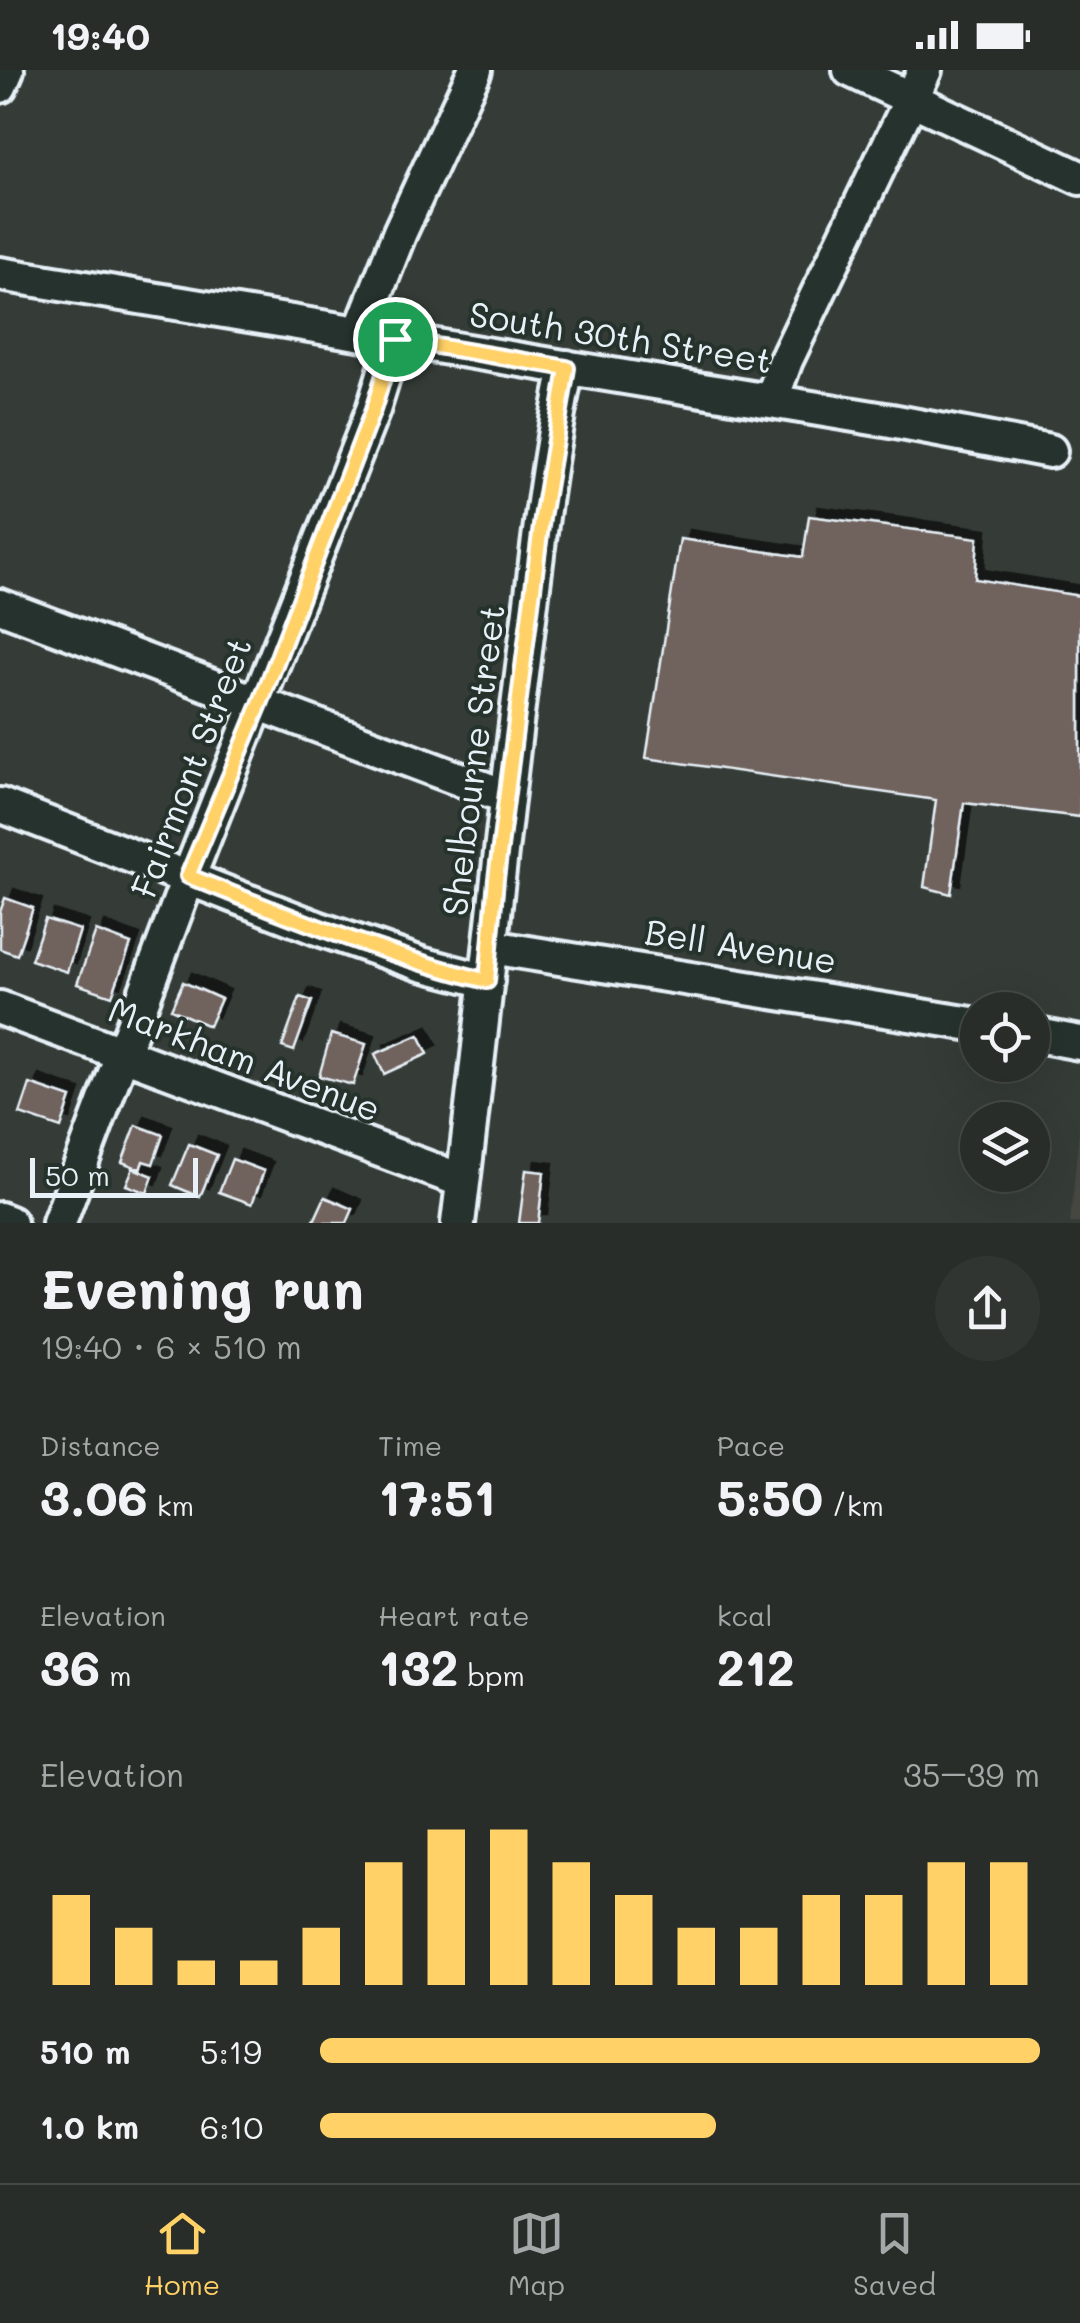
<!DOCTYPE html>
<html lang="en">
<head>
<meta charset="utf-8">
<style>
	body { margin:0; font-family:Mali,sans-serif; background:#303531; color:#f1f3f6; height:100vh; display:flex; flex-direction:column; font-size:38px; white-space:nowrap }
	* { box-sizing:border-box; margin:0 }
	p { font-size:32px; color:#a5a8a8 }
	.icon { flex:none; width:55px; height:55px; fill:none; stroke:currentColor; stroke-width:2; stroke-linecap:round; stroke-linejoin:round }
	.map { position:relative; height:1153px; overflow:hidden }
	.side { display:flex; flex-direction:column; background:#282d29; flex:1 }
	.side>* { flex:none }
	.controls { position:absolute; left:960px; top:922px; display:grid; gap:20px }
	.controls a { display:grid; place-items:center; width:90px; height:90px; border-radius:50%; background:#282d29; box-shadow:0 10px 40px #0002,0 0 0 2px #444946; font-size:50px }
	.scale { position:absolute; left:30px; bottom:25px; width:168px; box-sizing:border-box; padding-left:10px; border:5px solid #e8f1f8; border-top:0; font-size:28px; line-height:35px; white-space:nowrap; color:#e8f1f8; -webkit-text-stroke:8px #26332d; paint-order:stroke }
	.pin { position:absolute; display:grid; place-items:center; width:85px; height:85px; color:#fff; margin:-42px; border:5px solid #fff; border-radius:50%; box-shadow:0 2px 10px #0007 }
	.round { display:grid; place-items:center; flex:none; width:105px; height:105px; border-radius:52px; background:#303531 }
	.headline { display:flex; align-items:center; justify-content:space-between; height:170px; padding:0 40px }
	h1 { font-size:55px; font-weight:800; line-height:75px }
	.stats { display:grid; grid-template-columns:repeat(3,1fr); gap:15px; height:170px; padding:10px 40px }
	.stats div { display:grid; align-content:center }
	.stats b { font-size:50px; font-weight:800 }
	.stats small { font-size:28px; font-weight:400 }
	.stats p { font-size:28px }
	.chart { height:280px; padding:20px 40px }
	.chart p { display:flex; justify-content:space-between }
	.chart svg { width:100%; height:180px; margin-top:10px; stroke:#ffd166; stroke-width:6 }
	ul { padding:0 40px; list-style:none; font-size:32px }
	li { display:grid; grid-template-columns:160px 120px 1fr; align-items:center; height:75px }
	li i { height:25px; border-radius:12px; background:#ffd166 }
	.status { display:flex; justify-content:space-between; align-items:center; height:70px; padding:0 50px; background:#282d29; direction:ltr }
	.status svg { height:28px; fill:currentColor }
	.tab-bar { display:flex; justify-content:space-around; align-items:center; height:140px; border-top:2px solid #444946; background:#282d29; font-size:28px; color:#a5a8a8 }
	.tab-bar a { display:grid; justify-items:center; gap:5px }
	.tab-bar .on { color:#ffd166 }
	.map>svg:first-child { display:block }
	.built { fill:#464742 }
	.building { fill:#6f625d; stroke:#e8f1f8; stroke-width:2.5; filter:url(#shadow) }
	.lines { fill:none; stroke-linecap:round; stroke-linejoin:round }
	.minor-casing { stroke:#e8f1f8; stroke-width:40 }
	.minor { stroke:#26332d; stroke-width:32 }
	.route-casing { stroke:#fff; stroke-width:20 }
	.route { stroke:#ffd166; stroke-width:12 }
	.labels { text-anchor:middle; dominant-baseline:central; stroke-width:8; stroke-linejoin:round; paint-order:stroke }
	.street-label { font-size:35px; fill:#e8f1f8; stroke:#26332d }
</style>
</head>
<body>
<div class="status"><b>19:40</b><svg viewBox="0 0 49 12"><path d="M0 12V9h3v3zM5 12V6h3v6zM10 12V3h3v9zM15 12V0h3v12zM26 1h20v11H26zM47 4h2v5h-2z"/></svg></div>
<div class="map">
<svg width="1080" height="1153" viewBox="0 0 1080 1153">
	<defs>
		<filter id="shadow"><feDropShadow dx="9" dy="-9" stdDeviation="0" flood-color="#0009"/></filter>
	</defs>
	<rect width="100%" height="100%" fill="#353c37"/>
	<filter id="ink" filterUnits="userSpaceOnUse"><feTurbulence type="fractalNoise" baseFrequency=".01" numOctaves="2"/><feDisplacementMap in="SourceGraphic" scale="20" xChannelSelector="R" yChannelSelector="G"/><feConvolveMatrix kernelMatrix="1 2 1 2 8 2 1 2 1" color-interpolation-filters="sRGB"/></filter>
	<g filter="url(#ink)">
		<!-- built -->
		<path class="built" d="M1080 1051V1153H1070Z"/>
		<!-- building -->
		<path class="building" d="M809 446 978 468 975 509 1080 526V747L964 733 951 824 924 817 936 730 646 688 680 469 803 487Z
			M5 828 33 838 17 885 0 879V842Z
			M45 849 80 860 67 902 31 890Z
			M96 861 131 874 112 926 77 914Z
			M183 912 221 929 209 956 171 939Z
			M300 927 312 931 294 981 282 977Z
			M331 964 366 974 353 1015 319 1006Z
			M419 965 428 984 384 1004 375 984Z
			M30 1014 71 1028 61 1058 20 1044Z
			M136 1055 163 1065 153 1094 143 1091 140 1099 122 1092Z
			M189 1074 217 1085 200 1127 172 1115Z
			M232 1089 264 1101 252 1134 219 1122Z
			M133 1098 153 1106 147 1123 126 1115Z
			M526 1100 544 1102 538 1153H519Z
			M325 1127 353 1139 347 1153H313Z"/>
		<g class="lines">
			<!-- minor casing -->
			<g class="minor-casing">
				<path id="minor" d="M850 0 1080 108
					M0 16 7 0
					M0 204 891 351 1050 381
					M360 263 400 162 475 0
					M771 331 786 290 925 0
					M0 536 507 727
					M0 735 317 858 421 894 487 911
					M491 877 978 955
					M0 938 463 1111
					M1032 964 1080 973
					M0 1149 10 1153
					M59 1153 189 806 373 340 395 269
					M458 1153C482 965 500 777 524 589 536 492 547 394 567 297"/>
			</g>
			<!-- minor -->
			<use href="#minor" class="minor"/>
		</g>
	</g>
	<g class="lines" filter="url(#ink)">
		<!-- route casing -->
		<g class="route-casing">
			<path id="route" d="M395 269 567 298 542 448 496 809 487 911C384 885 287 846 188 806L260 634 373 340Z"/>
		</g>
		<!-- route -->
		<use href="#route" class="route"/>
	</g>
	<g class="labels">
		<!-- street labels -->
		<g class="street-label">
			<text transform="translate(621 266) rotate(9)">South 30th Street</text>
			<text transform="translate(472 690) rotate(-83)">Shelbourne Street</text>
			<text transform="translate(190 697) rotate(-69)">Fairmont Street</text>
			<text transform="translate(741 875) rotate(9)">Bell Avenue</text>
			<text transform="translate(245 988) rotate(21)">Markham Avenue</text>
		</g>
	</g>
</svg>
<div class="controls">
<a><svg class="icon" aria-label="locate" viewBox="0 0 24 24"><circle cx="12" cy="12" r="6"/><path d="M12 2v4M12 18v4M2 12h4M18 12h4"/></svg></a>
<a><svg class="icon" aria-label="layers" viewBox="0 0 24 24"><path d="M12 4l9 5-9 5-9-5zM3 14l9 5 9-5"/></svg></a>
</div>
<div class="scale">50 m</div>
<div class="pin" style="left:395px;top:269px;background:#1e9e55"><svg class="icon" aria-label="arrive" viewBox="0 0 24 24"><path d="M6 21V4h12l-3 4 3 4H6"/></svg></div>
</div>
<section class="side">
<div class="headline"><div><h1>Evening run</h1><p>19:40 · 6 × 510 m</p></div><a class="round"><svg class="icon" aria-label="share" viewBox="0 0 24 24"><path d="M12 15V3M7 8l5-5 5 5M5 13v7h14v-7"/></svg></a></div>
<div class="stats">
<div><p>Distance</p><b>3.06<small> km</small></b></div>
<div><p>Time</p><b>17:51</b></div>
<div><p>Pace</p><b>5:50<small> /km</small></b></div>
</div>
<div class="stats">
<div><p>Elevation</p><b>36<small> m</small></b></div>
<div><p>Heart rate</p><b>132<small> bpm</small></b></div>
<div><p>kcal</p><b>212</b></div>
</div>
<div class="chart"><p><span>Elevation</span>35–39 m</p>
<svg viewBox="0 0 160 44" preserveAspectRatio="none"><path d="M5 44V22M15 44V30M25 44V38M35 44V38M45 44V30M55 44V14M65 44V6M75 44V6M85 44V14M95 44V22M105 44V30M115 44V30M125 44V22M135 44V22M145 44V14M155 44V14"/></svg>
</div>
<ul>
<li><b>510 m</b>5:19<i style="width:100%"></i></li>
<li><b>1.0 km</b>6:10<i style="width:55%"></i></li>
</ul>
</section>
<nav class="tab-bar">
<a class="on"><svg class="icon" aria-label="home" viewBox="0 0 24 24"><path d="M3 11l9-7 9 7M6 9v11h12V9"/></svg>Home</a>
<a><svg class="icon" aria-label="map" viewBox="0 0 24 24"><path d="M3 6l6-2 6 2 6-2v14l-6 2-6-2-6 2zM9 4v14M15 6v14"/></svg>Map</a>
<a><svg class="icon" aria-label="saved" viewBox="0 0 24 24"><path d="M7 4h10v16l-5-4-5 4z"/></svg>Saved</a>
</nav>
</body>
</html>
